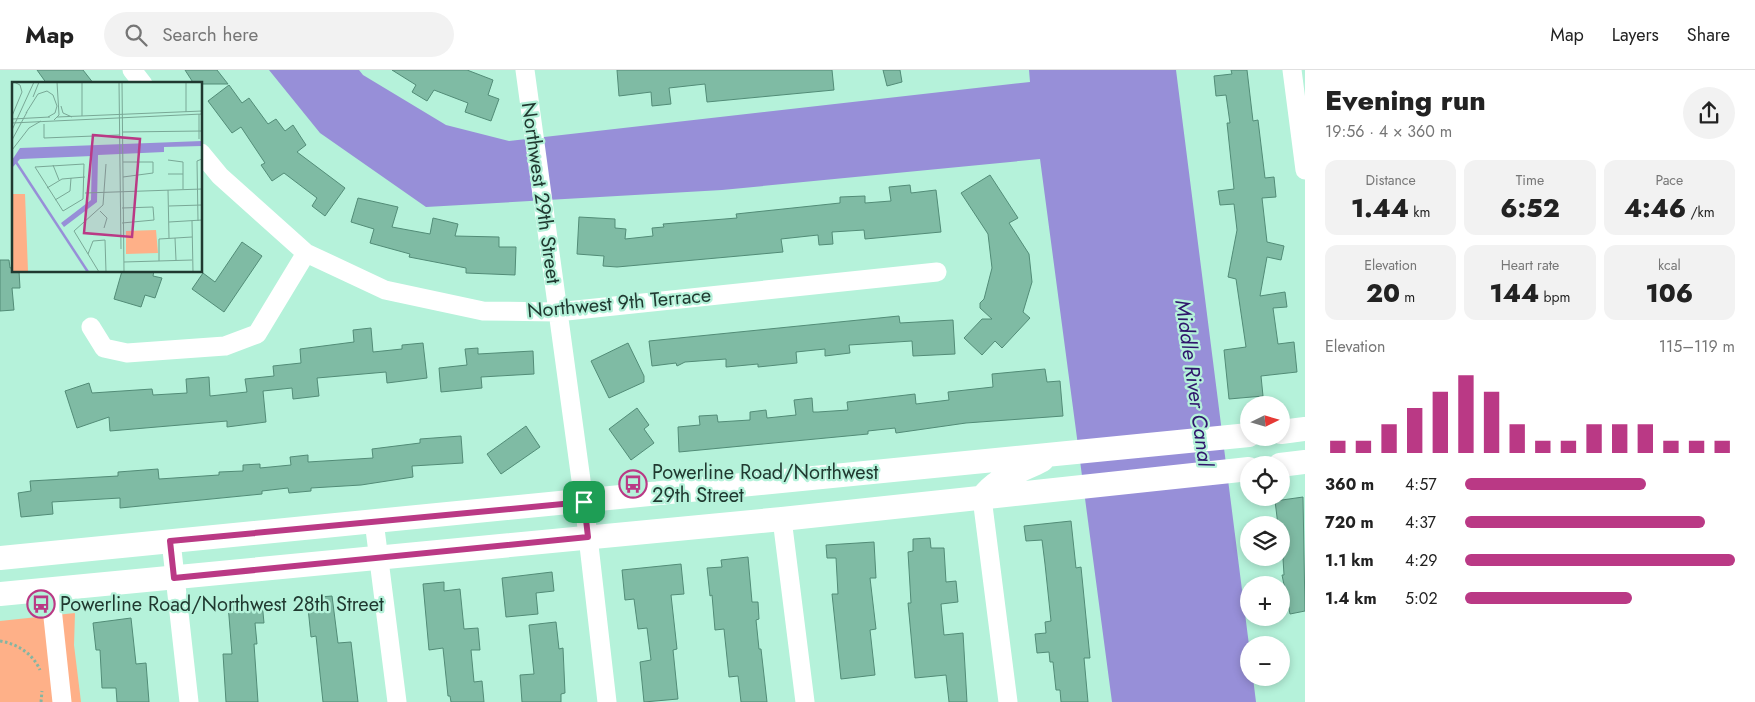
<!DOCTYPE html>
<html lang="en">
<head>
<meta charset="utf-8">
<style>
	body { margin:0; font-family:Jost,sans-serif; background:#f2f2f2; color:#222; height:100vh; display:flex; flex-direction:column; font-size:19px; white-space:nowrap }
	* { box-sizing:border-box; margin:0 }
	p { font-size:16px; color:#767676 }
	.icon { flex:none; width:28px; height:28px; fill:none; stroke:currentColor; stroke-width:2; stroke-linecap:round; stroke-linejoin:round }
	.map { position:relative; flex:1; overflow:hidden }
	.side { display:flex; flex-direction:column; background:#fff; width:450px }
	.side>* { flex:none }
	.needle { width:32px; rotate:85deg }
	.buttons { position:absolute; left:1240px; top:326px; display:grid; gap:10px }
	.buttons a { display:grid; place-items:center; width:50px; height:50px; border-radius:50%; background:#fff; box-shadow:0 2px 8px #0003; font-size:25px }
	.pin { position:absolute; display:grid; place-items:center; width:42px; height:42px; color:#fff; margin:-21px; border-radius:10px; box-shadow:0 2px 8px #0006 }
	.round { display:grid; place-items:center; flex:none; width:52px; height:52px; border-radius:26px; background:#f2f2f2 }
	.overview { display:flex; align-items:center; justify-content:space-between; height:85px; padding:0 20px }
	h1 { font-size:28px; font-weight:800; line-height:38px }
	.metrics { display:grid; grid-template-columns:repeat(3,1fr); gap:8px; height:85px; padding:5px 20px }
	.metrics div { display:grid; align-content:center; border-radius:12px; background:#f2f2f2; text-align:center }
	.metrics b { font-size:25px; font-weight:800 }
	.metrics small { font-size:14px; font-weight:400 }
	.metrics p { font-size:14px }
	.chart { height:140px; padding:10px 20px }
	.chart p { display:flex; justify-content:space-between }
	.chart svg { width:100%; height:90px; margin-top:5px; stroke:#ba3985; stroke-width:6 }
	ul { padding:0 20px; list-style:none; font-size:16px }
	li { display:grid; grid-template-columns:80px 60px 1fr; align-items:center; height:38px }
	li i { height:12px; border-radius:6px; background:#ba3985 }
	header { display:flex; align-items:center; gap:30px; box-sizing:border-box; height:70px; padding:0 25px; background:#fff; border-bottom:1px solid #e0e0e0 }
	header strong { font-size:24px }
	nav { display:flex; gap:28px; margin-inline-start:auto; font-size:18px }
	.search { width:350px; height:45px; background:#f2f2f2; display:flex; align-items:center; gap:12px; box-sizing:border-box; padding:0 18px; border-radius:28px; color:#767676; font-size:19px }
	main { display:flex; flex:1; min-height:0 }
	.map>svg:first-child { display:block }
	.green { fill:#feb088 }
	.water { fill:#978fd8 }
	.building { fill:#7fbba4; stroke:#528c77 }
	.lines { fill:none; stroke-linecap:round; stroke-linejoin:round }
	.path { stroke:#84b5a2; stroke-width:3; stroke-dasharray:2.5 2.5; stroke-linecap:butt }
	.minor { stroke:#fff; stroke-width:19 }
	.major { stroke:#fff; stroke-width:24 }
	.route-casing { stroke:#fff; stroke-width:10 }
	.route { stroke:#ba3985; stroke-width:6 }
	.labels { text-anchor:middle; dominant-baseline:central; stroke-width:4.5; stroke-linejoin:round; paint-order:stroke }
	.street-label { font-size:20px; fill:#203930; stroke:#b5f2da }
	.poi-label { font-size:20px; fill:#203930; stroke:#b5f2da; text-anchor:start }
	.water-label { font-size:21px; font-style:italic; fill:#2f156b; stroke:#b5f2da }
	.inset-river { fill:none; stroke:#978fd8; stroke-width:2.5 }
	.inset-road { fill:none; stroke:#79a896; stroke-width:1 }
	.view { fill:#ba3985; fill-opacity:0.15; stroke:#ba3985; stroke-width:2.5 }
	.inset-edge { fill:none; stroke:#203930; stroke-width:2.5 }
</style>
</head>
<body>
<header>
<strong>Map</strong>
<div class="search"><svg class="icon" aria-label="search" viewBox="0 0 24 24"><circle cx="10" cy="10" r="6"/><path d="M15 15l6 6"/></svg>Search here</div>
<nav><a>Map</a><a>Layers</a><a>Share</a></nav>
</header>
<main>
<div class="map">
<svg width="1305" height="632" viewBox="0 0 1305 632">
	<rect width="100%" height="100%" fill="#b5f2da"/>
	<!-- green -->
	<path class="green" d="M75 543 74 575 81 632H0V551Z"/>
	<!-- water -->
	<path class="water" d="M269 0H359L363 5 446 55 509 71 1030 12 1029 0H1176L1249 575V608H1253L1256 632H1112L1040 89 722 120 426 137 320 63Z"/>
	<!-- building -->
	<path class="building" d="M37 0H83L94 14H47Z
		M185 0H217L228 14H194Z
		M392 0H467L493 10 488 25 499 29 491 51 465 42 468 33 434 20 427 31 412 22 416 15Z
		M617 0H832L834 20 707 32 705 14 669 18 671 34 652 36 651 22 619 26Z
		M883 0H900L902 12 887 16Z
		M1231 0H1247L1253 51 1258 50 1265 108 1274 107 1276 127 1262 128 1267 172 1284 176 1281 190 1267 187 1260 226 1285 222 1287 237 1273 238 1278 274 1294 272 1297 302 1261 306 1263 326 1229 329 1224 280 1246 277 1236 209 1228 207 1237 160 1234 134 1220 135 1218 121 1234 119 1227 53H1230L1226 25 1216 26 1214 6 1232 4Z
		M229 15 242 33 249 28 268 54 276 49 285 61 293 55 306 75 297 82 345 118 325 146 312 136 317 128 284 103 272 111 261 95 265 93 241 57 232 63 208 31Z
		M990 105 1018 148 1009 153 1029 184 1032 212 1023 242 1030 248 1002 278 995 271 982 285 964 268 982 249H992L980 238V233L984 229 992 198 988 164 961 123Z
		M910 115 911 123 936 120 941 162 865 169 864 160 832 162 833 174 819 175 818 165 781 169 783 182 617 197 603 196 604 186 577 184 579 147 615 149V158L626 159 625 169 653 166 652 158 664 157 663 154 737 148 736 144 840 133V127L865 126V133L891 131 889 117Z
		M358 128 398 137 392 157 430 164 433 148 458 154 455 166 499 167V177H516L515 205 466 203V198L409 187 410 184 370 173 374 159 351 152Z
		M242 172 262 186 224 242 192 219 203 203 215 212Z
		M0 190H9L10 198 14 197V201H19L20 218H12L14 240 0 241Z
		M122 201H154L153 206 162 208 155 228 145 225 141 237 114 229Z
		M899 246 900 253 953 250 955 284 913 286 912 271 849 275 850 283 825 286V279L796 282 797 293 758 297V294L726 297V289L685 292 677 296 676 293 652 296 649 271Z
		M371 258 373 282 402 279V275L423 273 427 308 387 313 386 302 317 308 319 326 293 329 292 318 263 321 266 352 227 357V351L110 361 109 347 77 358 65 321 89 313 92 323 152 319 153 325 187 323 186 309 209 307 210 326 247 322 245 309 274 306 273 296 301 293 300 279 354 272 353 260Z
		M628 273 644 306V312L609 328 591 291Z
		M478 278V284L533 281 534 304 481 307 482 318 441 322 439 298 467 295 465 279Z
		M1045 299 1047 312 1060 311 1063 346 966 353 896 363 895 358 868 361V364L679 382 678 357 700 355 699 346 717 345 718 352 750 350V342L766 340 767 348 796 345 794 330 812 328 813 342H818L848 340 847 332 915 324 916 334 949 330 948 322 993 317 992 304Z
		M637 338 649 355 644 359 654 373 631 390 609 359Z
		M526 356 540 377 501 404 487 384Z
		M461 366 463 393 412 396 413 407 361 415 311 418V421L289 423 288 418 262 421V424L120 438V428L52 432 53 444 21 447 18 423 31 421 30 411 118 406V402L158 399 159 409 219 405V402L243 401V395L260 394V398L291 395 290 387 308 385V392L373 388 372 379 420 373V369Z
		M1303 427 1305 541 1290 544 1282 505H1284L1281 455H1278L1275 431Z
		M1071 451 1076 498 1081 497 1090 588H1084L1088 632H1061L1060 620H1056L1053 592H1050L1049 582 1037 583 1035 564 1046 563 1045 552 1051 551 1045 494 1042 470 1026 471 1024 456Z
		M930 468 931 478H944L946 512 956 511 958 532 941 534 944 565 963 563 967 632H949L946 605 915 608 908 533H911L908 482 913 481V469Z
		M874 472 876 508H870L876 559 870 560 875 605 841 609 832 524H838L836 488H827L826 475Z
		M748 487 752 532H758L759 549 756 550 759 579H761L767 632H741L738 606 729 607 724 559 715 560 712 525 710 526 707 498 722 497 721 490Z
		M681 494 684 524 671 525 677 579 673 580 678 629 644 632 640 592 651 590 647 558 638 559 634 529 625 530 622 500Z
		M552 502 554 521 536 523 538 544 506 547 502 508Z
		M444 512V521L460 519 464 559 478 558 480 580H471L474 612 482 611 484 632H451L450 626H448L443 578 429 580 423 514Z
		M332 526 338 573 351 572 358 632H323L316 566 311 567 307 528Z
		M262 532 264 553H255L257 574H254L258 632H226L223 584H232L228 534Z
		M131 548 136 594 146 593 149 632H117L116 618H102L100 580H96L93 553Z
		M556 552 559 579 563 578 565 623 561 624V632H522L520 605 534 604 529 555Z"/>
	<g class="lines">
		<!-- path -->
		<path class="path" d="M0 571C18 574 33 584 40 600
			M41 632 42 621"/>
		<!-- minor -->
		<path class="minor" d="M132 0 143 14
			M525 0 584 432 607 632
			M1292 0 1305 100
			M201 83 220 106 306 183 385 220 483 241 557 242 937 202
			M91 257 104 278 127 283 225 276 257 264 306 183
			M982 428 1008 632
			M782 449 805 632
			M374 451 397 632
			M171 471 189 632
			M50 519 62 632"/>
		<!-- major -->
		<path class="major" d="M1281 362 1305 359
			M1280 395 1305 392
			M982 428C996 408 1021 401 1042 390
			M0 488 1249 365
			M0 524 782 449 1249 399"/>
	</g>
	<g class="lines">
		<!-- route casing -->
		<g class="route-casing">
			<path id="route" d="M584 432 588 467 174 508 170 471Z"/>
		</g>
		<!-- route -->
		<use href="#route" class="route"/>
	</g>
	<!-- icons -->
	<defs>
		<g id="bus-ring" transform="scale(1.4375)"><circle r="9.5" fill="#b5f2da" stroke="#ba3985" stroke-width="1.5"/><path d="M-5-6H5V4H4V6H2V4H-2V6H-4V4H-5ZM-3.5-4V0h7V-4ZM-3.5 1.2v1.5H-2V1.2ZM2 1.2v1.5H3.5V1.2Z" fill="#ba3985"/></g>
	</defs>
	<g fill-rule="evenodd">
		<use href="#bus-ring" x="633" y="414"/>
		<use href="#bus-ring" x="41" y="534"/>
	</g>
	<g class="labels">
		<!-- street labels -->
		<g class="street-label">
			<text transform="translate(541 123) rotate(82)">Northwest 29th Street</text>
			<text transform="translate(619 233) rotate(-5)">Northwest 9th Terrace</text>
		</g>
		<!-- poi labels -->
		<g class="poi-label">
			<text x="652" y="402">Powerline Road/Northwest<tspan x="652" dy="23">29th Street</tspan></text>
			<text x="60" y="534">Powerline Road/Northwest 28th Street</text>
		</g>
		<!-- water labels -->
		<g class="water-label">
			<text transform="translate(1194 313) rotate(82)">Middle River Canal</text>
		</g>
	</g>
	<!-- overview -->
	<g transform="translate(12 12)">
		<rect width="190" height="190" fill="#b5f2da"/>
		<path d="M0 112H13L16 189 71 190H0ZM144 148 146 171 114 172V149Z" fill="#feb088"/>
		<path d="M190 59V64L152 65V70L86 73 85 120 52 145 49 141 79 118 80 74 8 77 0 86V78L8 66Z" fill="#978fd8"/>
		<path class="inset-river" d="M4 80 76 190"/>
		<path class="inset-road" d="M107 0 109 167M110 0 112 190M174 0V30M21 15 27 0M49 24 51 31 60 35M14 31 26 12 35 9 41 13 45 24 43 31 36 35M187 32V57M0 34 10 10 8 3 2 0M70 34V0M45 35 190 29M0 37 38 35M42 38 47 33 45 0M0 41 190 32M32 42V56L107 53M0 48 22 0M111 50 190 49M0 58 15 30M0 68 17 46 29 39M156 78 171 80V107M111 80H141V91L111 95M72 82 71 117 51 129 23 85ZM41 83 47 98M156 92H171M35 106 50 97 73 95M156 108 157 156M73 111 190 107M43 118 58 109 59 96M157 124 190 123M88 129 95 136 92 146M180 139 181 190M186 139 185 79 190 77M157 140 190 138M110 141 142 138 141 125 110 126M163 156 164 178M76 172 81 159 93 158 94 190M147 179V157L180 155M112 180 180 178M87 190 62 149 91 123 94 82"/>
		<path class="view" d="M81 53 128 57 120 155 72 151Z"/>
		<rect width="190" height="190" class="inset-edge"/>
	</g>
</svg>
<div class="buttons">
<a><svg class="needle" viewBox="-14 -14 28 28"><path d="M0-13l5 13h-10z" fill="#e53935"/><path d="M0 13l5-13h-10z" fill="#767676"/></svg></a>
<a><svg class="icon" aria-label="locate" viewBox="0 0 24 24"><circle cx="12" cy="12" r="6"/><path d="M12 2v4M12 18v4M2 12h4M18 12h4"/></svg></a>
<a><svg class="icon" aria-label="layers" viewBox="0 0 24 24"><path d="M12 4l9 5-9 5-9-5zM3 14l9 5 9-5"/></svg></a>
<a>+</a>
<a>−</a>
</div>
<div class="pin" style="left:584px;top:432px;background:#1e9e55"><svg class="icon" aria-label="arrive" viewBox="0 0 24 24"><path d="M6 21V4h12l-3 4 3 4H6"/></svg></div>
</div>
<section class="side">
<div class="overview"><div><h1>Evening run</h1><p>19:56 · 4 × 360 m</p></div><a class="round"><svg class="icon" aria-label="share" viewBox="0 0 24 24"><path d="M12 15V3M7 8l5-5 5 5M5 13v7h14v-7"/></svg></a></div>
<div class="metrics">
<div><p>Distance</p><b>1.44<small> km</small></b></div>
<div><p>Time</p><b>6:52</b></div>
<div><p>Pace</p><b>4:46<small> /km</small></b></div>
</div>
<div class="metrics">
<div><p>Elevation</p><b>20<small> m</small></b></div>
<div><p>Heart rate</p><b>144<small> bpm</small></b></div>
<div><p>kcal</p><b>106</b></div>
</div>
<div class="chart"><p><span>Elevation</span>115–119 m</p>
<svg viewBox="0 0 160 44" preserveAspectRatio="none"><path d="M5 44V38M15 44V38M25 44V30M35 44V22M45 44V14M55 44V6M65 44V14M75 44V30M85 44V38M95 44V38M105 44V30M115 44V30M125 44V30M135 44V38M145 44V38M155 44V38"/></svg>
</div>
<ul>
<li><b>360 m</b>4:57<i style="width:67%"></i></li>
<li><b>720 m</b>4:37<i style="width:89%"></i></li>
<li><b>1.1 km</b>4:29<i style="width:100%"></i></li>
<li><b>1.4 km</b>5:02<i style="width:62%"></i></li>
</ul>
</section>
</main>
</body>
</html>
